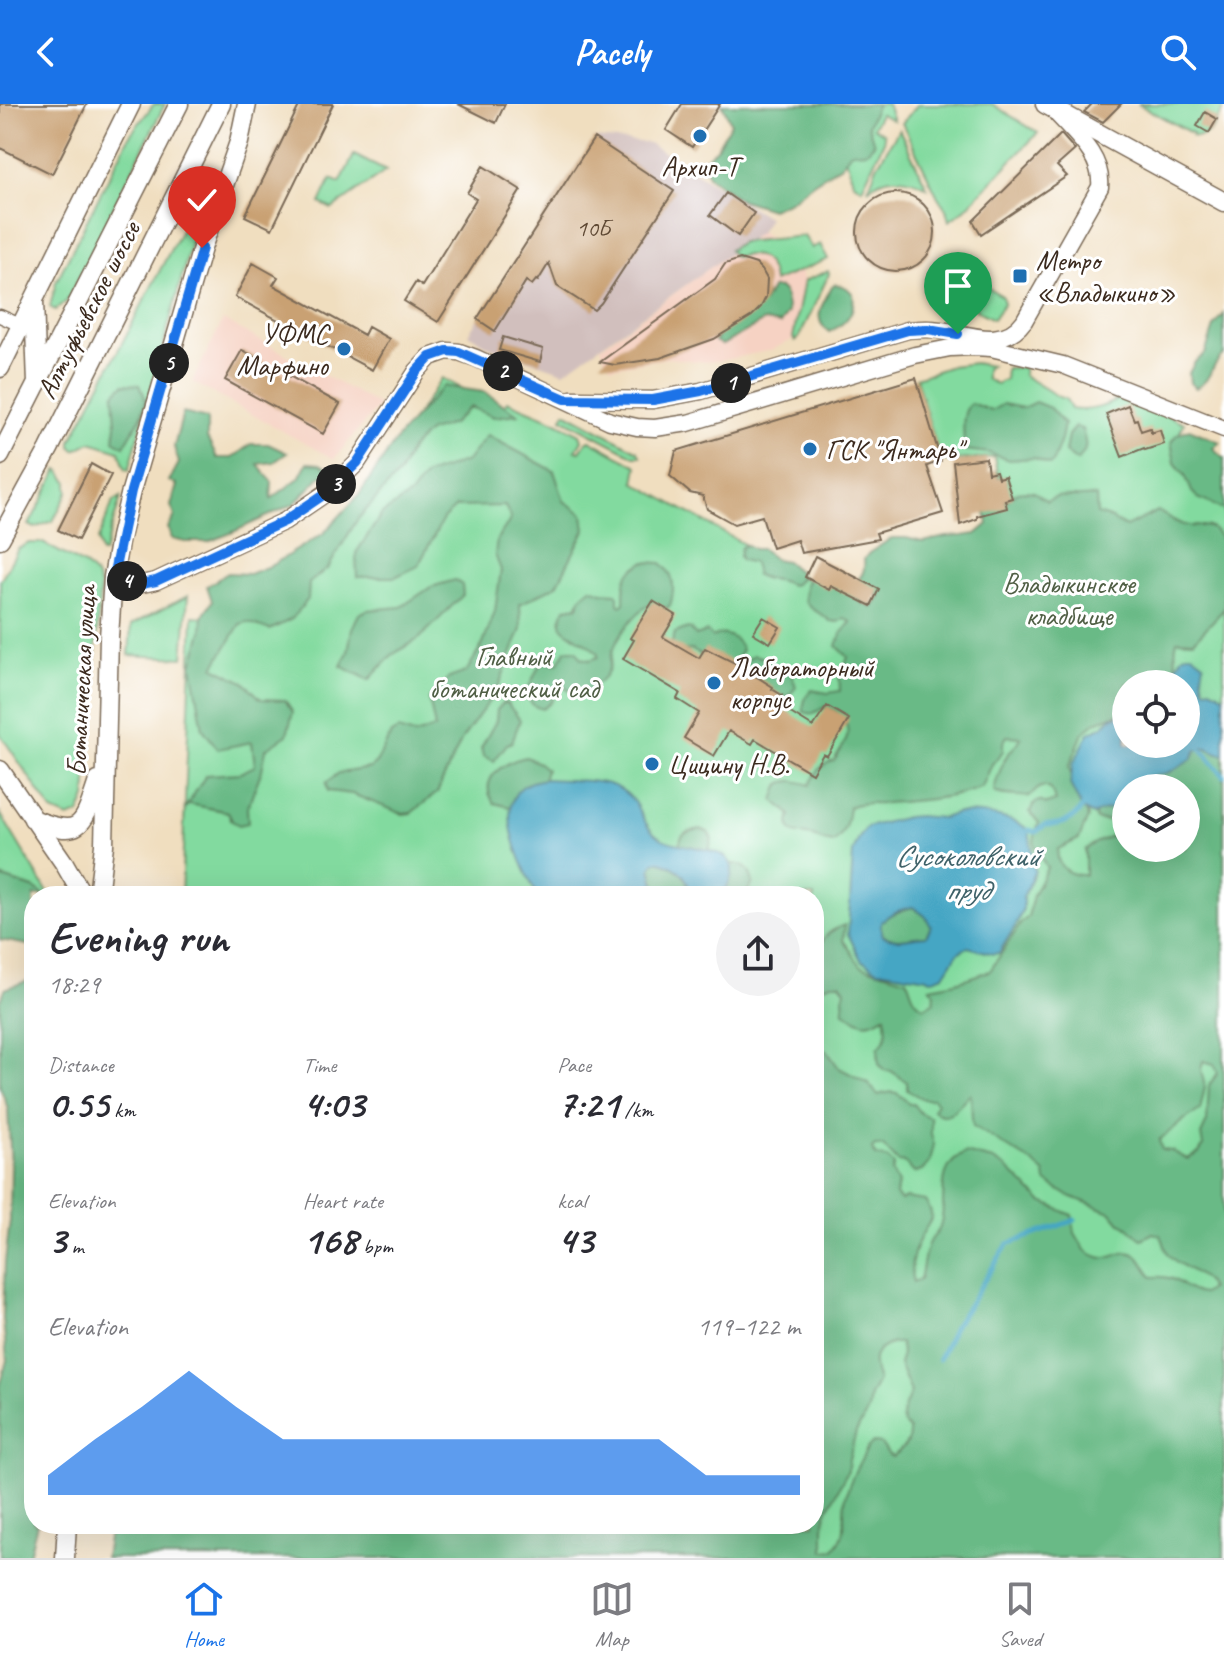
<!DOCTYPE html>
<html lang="en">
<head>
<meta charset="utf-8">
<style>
	body { margin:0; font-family:Caveat,sans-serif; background:#f2f2f3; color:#2b2b33; height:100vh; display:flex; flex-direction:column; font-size:30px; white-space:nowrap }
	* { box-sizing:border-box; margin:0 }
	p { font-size:26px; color:#7c7c81 }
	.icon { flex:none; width:44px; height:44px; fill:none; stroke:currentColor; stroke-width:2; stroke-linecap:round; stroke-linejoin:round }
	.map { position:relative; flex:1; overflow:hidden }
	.panel { position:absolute; left:24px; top:782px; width:800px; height:648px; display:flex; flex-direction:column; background:#fff; border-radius:32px; box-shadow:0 8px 32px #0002 }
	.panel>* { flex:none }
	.fabs { position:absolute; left:1112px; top:566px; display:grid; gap:16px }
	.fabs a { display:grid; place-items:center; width:88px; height:88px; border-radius:50%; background:#fff; box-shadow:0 8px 32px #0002; font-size:40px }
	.pin { position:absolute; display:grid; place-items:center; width:68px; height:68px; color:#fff; margin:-82px -34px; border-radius:50% 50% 50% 0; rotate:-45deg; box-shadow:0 0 8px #0007 }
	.pin .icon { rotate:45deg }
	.km { position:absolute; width:40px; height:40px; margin:-20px; border-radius:50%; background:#222; color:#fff; font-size:22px; line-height:40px; text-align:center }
	.round { display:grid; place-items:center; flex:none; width:84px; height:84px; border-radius:42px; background:#f2f2f3 }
	.head { display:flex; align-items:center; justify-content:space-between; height:136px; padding:0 24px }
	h1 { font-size:44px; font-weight:600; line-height:60px }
	.metrics { display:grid; grid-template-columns:repeat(3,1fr); gap:12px; height:136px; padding:8px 24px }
	.metrics div { display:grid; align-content:center }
	.metrics b { font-size:40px; font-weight:600 }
	.metrics small { font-size:22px; font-weight:400 }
	.metrics p { font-size:22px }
	.chart { height:224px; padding:16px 24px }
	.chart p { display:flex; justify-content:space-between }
	.chart svg { width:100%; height:144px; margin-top:8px; fill:#1a73e8; opacity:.7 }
	header { display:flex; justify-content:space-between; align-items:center; height:104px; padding:0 24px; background:#1a73e8; color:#fff; font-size:36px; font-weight:600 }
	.tabs { display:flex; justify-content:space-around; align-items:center; height:112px; border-top:2px solid #e1e1e2; background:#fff; font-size:22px; color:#7c7c81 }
	.tabs a { display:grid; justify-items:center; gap:4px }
	.tabs .active { color:#1a73e8 }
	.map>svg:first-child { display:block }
	.built { fill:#f6d2c3 }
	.industrial { fill:#d1bfbd }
	.green { fill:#82da9f; stroke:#5e825e; stroke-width:2; fill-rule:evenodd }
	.forest { fill:#69ba86; stroke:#527252; stroke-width:2; fill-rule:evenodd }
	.water { fill:#44a6c4; stroke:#406871; stroke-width:2; fill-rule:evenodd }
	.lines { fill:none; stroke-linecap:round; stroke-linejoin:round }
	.stream { stroke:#44a6c4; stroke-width:5 }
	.building { fill:#c9a173 }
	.minor-casing { stroke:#7a6956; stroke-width:15 }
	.tertiary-casing { stroke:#7a6956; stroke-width:19 }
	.secondary-casing { stroke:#7a6956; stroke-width:21 }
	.minor { stroke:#fff; stroke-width:12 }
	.tertiary { stroke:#fff; stroke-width:16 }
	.secondary { stroke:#fff; stroke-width:18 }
	.route-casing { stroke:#fff; stroke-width:16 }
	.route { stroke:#1a73e8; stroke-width:10 }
	.poi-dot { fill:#1f6fb2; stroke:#fff; stroke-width:3 }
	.labels { text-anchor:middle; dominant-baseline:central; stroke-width:6; stroke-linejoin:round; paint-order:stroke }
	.number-label { font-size:24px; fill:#5e4833 }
	.poi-label { font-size:28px; fill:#3b2a1e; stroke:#fff; text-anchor:start }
	.street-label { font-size:28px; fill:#3b2a1e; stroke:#fff }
	.park-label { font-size:28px; fill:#505f45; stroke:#fff }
	.water-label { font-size:30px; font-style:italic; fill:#3f6269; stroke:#fff }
</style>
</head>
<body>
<header><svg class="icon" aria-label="back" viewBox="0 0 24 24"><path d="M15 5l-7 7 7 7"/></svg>Pacely<svg class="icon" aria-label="search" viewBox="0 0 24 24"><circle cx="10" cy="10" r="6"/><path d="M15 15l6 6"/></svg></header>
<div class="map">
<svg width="1224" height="1454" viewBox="0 0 1224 1454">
	<rect width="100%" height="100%" fill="#fff"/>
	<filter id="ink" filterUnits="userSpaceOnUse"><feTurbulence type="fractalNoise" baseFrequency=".0125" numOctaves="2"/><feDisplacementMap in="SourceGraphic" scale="16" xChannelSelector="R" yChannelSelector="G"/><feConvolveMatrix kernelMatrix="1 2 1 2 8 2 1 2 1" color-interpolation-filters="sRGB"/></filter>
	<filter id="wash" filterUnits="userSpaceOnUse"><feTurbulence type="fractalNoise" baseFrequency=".006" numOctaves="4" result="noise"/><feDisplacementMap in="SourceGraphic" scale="32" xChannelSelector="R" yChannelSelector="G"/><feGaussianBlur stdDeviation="1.8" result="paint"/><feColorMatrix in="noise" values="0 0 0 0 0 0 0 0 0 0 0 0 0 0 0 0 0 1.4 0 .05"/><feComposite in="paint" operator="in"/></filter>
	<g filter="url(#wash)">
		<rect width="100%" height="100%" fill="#f0debf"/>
		<!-- built -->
		<path class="built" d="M760 127 776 138 797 161 806 181 794 235 771 246 720 257 705 258 668 254 612 263 606 258 601 243Z
			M223 216 379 301 334 355 192 278Z"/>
		<!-- industrial -->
		<path class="industrial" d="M594 34 649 39 769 114 760 128 564 268 490 243 468 230Z"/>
		<!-- green -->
		<path class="green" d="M154 0H165L67 197 55 206 50 203 56 178 130 31Z
			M811 0H887L893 16 880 10 873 23 884 30V37L862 84 853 78 848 61Z
			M918 0H992L1038 29 963 107 949 117 946 105 938 93 902 19Z
			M1138 0H1224V3C1216 17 1211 36 1192 32L1193 30Z
			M899 25 927 83C908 72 885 69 868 85L877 62Z
			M354 51 386 67 332 105 320 99 331 75 340 79Z
			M183 122 194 128 129 366 126 365 119 347 91 338 75 346 71 342V337Z
			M804 132 812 144 820 140 828 155 773 178C770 153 757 147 734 153L729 146 741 138Z
			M828 167 829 170 799 234 795 237 793 234 804 177Z
			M987 183 1002 192 1004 199 993 215 974 205Z
			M974 259 991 262 986 265V275L996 280 1005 275 1006 264 1024 263 1023 271 1059 293 1066 295 1071 305C1091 309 1108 301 1125 292L1184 319 1179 330 1200 344 1224 365V1454H110L116 1420H814V792H181L193 512 277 518 442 274 502 306 507 297 555 317 580 330 582 336 576 346 580 347 586 338 590 336 637 362 634 378 834 491 870 503 944 472 1004 427 1005 396 1011 394 1005 373 998 374 994 353 941 357 916 274 951 262ZM1126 580H1186V640H1126ZM1126 684H1186V744H1126Z
			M565 308 638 347 640 352H634L562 314Z
			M58 366H60L68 378V388L53 417 35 424 29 421Z
			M121 393 104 449H101L98 436 113 398Z
			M29 439H43L86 462 96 472 100 483 86 694 79 710 68 714 52 707 0 630V477L18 445Z
			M188 492 183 554 129 551 131 521Z
			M0 709 50 792H46L33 784 0 773Z"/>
		<!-- forest -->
		<path class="forest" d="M722 0H877L868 21 874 40 866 48 852 47 841 61 813 79 790 97 771 105 739 95 708 72 704 56 717 43 731 19Z
			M835 180 847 184 853 190C856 210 845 220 829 228 810 214 824 199 832 182Z
			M772 184H779L784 189 788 208 780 220 764 217 722 241 715 237 721 228 763 199Z
			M1224 210V250C1212 259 1211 277 1196 284L1190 279 1189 269 1195 258 1205 250 1214 223Z
			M124 280 140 281 146 296 141 313 124 342 114 336 116 321 114 290Z
			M443 282 484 288 518 310 494 313 470 303 452 320 428 328 411 345 400 368 357 416 328 464 309 479 308 495 292 515 270 526 247 518 240 520 214 563 244 578 261 595 285 596 293 608 287 631 266 645 262 666 247 704 248 719 239 721 232 717 228 708 189 700 184 706 206 671 240 669 255 662 252 638 218 645 203 625 192 561 202 528 203 511 212 497 207 482 228 469 249 470 272 461 324 429 359 391 398 333Z
			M1035 298 1050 304 1064 320 1061 336 1052 360 1049 361 1034 354 1009 356 989 349 965 346 964 342C964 328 960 309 971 299L991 307 1003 300 1023 304Z
			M183 309 207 315V334L217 354H232L251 340H268L287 349 274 358 258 360 272 378 271 395 299 374 307 359 320 360 328 365 294 400 231 429 208 438H185L172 435 168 424 175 412 171 402 177 381 169 377 179 359 174 343Z
			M1075 323 1082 325C1086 341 1089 344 1077 357L1065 348 1068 331Z
			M1189 325 1220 338 1213 344 1224 354V406L1198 394 1192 388 1185 371 1175 359 1171 338 1176 331Z
			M487 331 554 367 564 397 583 410 585 426 557 481 520 500 521 525 497 586 462 635 437 689 411 709 403 710 352 690 328 687 326 679 339 669 370 664 376 659 391 630 398 626 415 631 435 624 429 595 449 574 466 568 483 540 495 507 501 466 495 451 497 435 511 415 505 402 456 403 443 415 418 462 395 473H357L356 449 382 410 410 391 425 371 467 357Z
			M1025 387 1034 388 1047 397C1059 390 1063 393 1075 393 1084 394 1088 391 1096 393L1097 410 1109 414 1126 423 1158 407C1168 413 1179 421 1190 422 1199 423 1209 419 1216 428 1219 431 1221 436 1224 439V505L1194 537 1177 536C1172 552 1181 560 1170 580H1126V607L1095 618 1083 629 1069 663 1074 680 1085 701 1088 714 1079 735 1058 745C1055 762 1068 772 1085 771V746C1093 738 1103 736 1114 731L1117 723 1111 717 1096 716 1093 703 1126 701V744H1186V684H1137V676L1224 628V1454H105L110 1420H814V943L827 947 839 964 868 979 878 991C896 986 897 987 909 1000H913L920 1009 931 1014V1030L934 1040 930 1058 922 1067 914 1069 905 1059 898 1058 883 1042H875L872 1045 876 1052 888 1055 894 1061 892 1068 898 1079 896 1091 901 1097 905 1094 925 1097C926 1098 931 1108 931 1109 933 1116 927 1121 924 1127 915 1142 908 1162 913 1178L920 1175C923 1164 924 1148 929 1138 933 1133 938 1129 940 1123 949 1097 932 1065 965 1049L993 1056 1008 1065 1042 1098 1072 1111 1075 1129 1085 1146C1091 1150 1097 1154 1104 1154 1115 1155 1124 1143 1136 1151 1143 1156 1148 1167 1152 1173 1182 1170 1179 1187 1203 1190L1210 1185C1202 1166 1179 1165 1168 1150 1164 1144 1165 1137 1160 1131L1153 1129 1142 1135C1134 1131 1128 1120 1120 1119L1111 1108 1067 1091 1046 1078 1045 1069 1033 1059 973 1022C971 1011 972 1000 970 990 959 999 949 1021 933 1006L937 999 933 995H923L907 986V978L891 967 884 966 879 960 878 944C888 934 888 926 885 912 863 923 865 920 844 908L843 893 845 886 840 879H831L814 887V854C822 848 819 845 823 836 827 829 837 823 845 821L843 836 861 862 907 875C912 887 912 897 925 903L934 897 935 889 930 883 956 878 990 867 1021 819 1028 813 1033 791 1047 764C1036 743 1029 744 1039 719L1030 708 1033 701 1039 697 1047 700 1055 697C1054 692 1050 680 1041 683 1038 684 1032 691 1028 693 1017 691 1004 693 994 688 995 680 1003 656 1008 650 1013 643 1018 641 1021 633L1007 632 1003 639V647L992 660 982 683C958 694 914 697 887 699 874 700 862 697 849 703 847 718 846 729 833 739 823 737 823 737 815 733 806 729 799 733 791 727L789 719 791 711C786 705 779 703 774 696L780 680C791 675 798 677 810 681 816 669 820 660 834 657 838 650 845 641 847 633 850 618 839 606 825 603L812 610 804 608C803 598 805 593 812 586L828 589 840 587 839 567 845 561 848 553 837 542 841 530 851 518 844 514 838 518 830 517C814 502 799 507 806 478L813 473 848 486 862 499 872 504 880 492 857 477C864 470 865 464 864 455L869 449 892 434H906L923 438 946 433 962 432 976 430 988 420 986 409 1005 398 1017 388ZM1203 957 1214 960 1218 969 1209 981 1207 1018 1201 1031 1203 1042 1199 1049 1187 1055 1172 1047 1162 1046 1159 1036 1184 1016 1200 1006 1205 983 1201 966ZM893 1239H900L902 1251 899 1260 911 1288C905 1302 896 1315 909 1326 910 1338 903 1345 893 1352L889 1351 881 1340 873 1339 868 1343C859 1359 848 1378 845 1397 841 1420 851 1425 833 1446L824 1447V1418L826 1409 848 1366 849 1355 856 1328 868 1307 870 1292 878 1277C871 1256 870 1247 893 1239Z
			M747 441 754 445H762L774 455 786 457 799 468 800 474 795 480 791 481C776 473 770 478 756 471L753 459 741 456 739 452 741 443Z
			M644 458 661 459C675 471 675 485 670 502L666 504 648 501C633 512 620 529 613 546 611 552 611 559 609 565 604 578 587 587 574 590L564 583H555C548 594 560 594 542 605L534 602 525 591 539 562 546 558 558 560 566 546H576L582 554 590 556 598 553V549C592 544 587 539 581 536 565 526 554 524 566 504L578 502 580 494 591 484 602 488 616 489 618 492V500L621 502 624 499C624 477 623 470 644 458Z
			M455 476 462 481 463 491 420 534 392 551 369 576 341 562 348 548 352 524 359 510 367 506 401 503 431 483Z
			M688 524 691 525 696 532 707 528 712 533C725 527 737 533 742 546L732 560 699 550 692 546 682 547 671 541 675 529Z
			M753 551 762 553 775 564 791 568 796 583C789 593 785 596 773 598L745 572 740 562Z
			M503 599H507L520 616 512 638 507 640 494 657 483 652 481 644 496 617 497 606Z
			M526 653 539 659 546 665 543 676 518 705 494 699C477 674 504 658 526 653Z
			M701 725 708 728 712 735 707 751 679 750C679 730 681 729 701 725Z
			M658 757C678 763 689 771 690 792H658L651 764 654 759Z
			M731 760C745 760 750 765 753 779L744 792H725L721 784 725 767Z
			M0 773 33 784 46 792H34V842L0 836Z
			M912 803 926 812 931 822 926 832C910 832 898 839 883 832L880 820 887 812Z
			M27 877 34 879V1420H37L28 1454H0V1283L7 1256 3 1215 5 1158 10 1117 11 1063 8 1005 0 982V897L5 885Z"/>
		<!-- water -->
		<path class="water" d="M1187 550H1192L1204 559 1202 571 1204 584 1207 585 1211 584 1224 591V650C1208 649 1201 632 1192 655 1187 658 1171 668 1167 669 1153 674 1145 667 1137 684H1126V706C1110 704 1106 704 1093 711L1082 705 1070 680 1073 660 1089 629 1103 622 1112 613 1126 610V640H1186V580H1173L1175 565 1183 551Z
			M546 675C577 678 618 670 636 701 644 714 647 726 661 734 686 749 760 737 721 792H690C689 771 678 763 658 757L654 759 651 764 658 792H537C521 758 481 681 546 675Z
			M957 709C980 709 1011 712 1029 726L1035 767 1023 793V805L1016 821 999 849 993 850 968 843 958 849 944 871 933 875 878 866 861 856 848 830 853 748 859 734 867 723 907 713 918 712 943 714ZM913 803 925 812 931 822 926 832C910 832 898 839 883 832L880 820C889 809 899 806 913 803Z"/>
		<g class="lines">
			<!-- stream -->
			<path class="stream" d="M1186 634 1200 643 1224 672
				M1029 726 1036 728 1045 721C1063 722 1074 716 1084 701
				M939 1255 954 1223 1008 1140 1075 1116"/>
		</g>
		<g id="blocks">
			<!-- building -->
			<path class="building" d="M0 0H87L52 70 0 44Z
				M300 0H333L272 125 245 112Z
				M458 0H505L496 19Z
				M682 0H720L692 43 666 26Z
				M1092 0H1121L1103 18 1084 8Z
				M1205 8 1217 15 1209 29 1197 22Z
				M1061 30 1075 46 1057 62 1067 72 981 130 973 117Z
				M594 34 674 87 601 199 594 206 557 182 549 159 538 177 536 176 532 181 526 177 495 227 477 215Z
				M483 62 521 86 438 218 404 197 416 178 422 182 476 95 467 89Z
				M857 128a39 39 0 1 1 78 0a39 39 0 1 1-78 0Z
				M726 89 754 109 738 132 710 111Z
				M740 155 756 160 762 166 767 175 766 193 761 203 752 212 714 235 660 254 615 261 600 258 715 175 725 160Z
				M253 159 278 173 273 181 364 231 368 223 389 235 372 266 235 193Z
				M503 233 543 245 540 258 499 246Z
				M242 246 340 300 323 330 225 276Z
				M916 274 941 357 927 362 943 409 876 429 878 435 801 449 797 436 772 444 762 412 734 420 707 405 703 392 690 389 670 372 676 347Z
				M1128 301 1134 316 1137 315 1141 327 1150 324 1151 329 1160 326 1164 340 1145 346 1144 344 1122 353 1106 310Z
				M986 354 988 369 996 367 998 374 1005 372 1012 394 1005 396 1007 404 977 412V415L960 421 953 358Z
				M91 360 111 371 78 436 58 426Z
				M815 452 879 485 871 502 831 482 829 486 805 473Z
				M653 497 676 511 663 533 699 554 705 544 733 558 773 583 772 585 782 591 776 600 813 623 827 602 849 615 827 652 823 650 812 669 755 635 752 640 729 627 714 652 684 634 699 609 677 595 680 589 623 555 634 536 630 534Z
				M763 513 780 523 770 539 753 529Z"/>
		</g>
	</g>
	<g filter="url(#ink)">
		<use href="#blocks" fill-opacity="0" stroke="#7a6956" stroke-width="2"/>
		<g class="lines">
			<!-- minor casing -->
			<g class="minor-casing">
				<path id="minor" d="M0 212 20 221"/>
			</g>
			<!-- tertiary casing -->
			<g class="tertiary-casing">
				<path id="tertiary" d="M571 295 653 296 701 287 908 226C919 225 929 224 940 226 970 230 1003 246 1024 217L1100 83C1103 53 1076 31 1057 10
					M113 473 137 481 156 477 285 417 326 389 357 359 417 267 430 253 447 247 459 248 476 254 610 317 637 323 655 324 688 319 915 251 950 244 974 243 991 244 1063 261 1224 325"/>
			</g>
			<!-- secondary casing -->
			<g class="secondary-casing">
				<path id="secondary" d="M1045 0 1224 98
					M34 197 37 280
					M0 264 131 0
					M0 352 179 0
					M0 435 49 345 221 0
					M0 666 64 759 83 792
					M33 715C82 735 83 722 98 677
					M98 792 104 741 109 533 113 473 120 433 131 387 202 144 239 38 247 0
					M65 1454 67 1420"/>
			</g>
			<!-- minor -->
			<use href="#minor" class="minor"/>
			<!-- tertiary -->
			<use href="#tertiary" class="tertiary"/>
			<!-- secondary -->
			<use href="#secondary" class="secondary"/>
		</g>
	</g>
	<g class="lines" filter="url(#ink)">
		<!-- route casing -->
		<g class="route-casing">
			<path id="route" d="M202 144 131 387 113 473 137 481 156 477 285 417 326 389 357 359 417 267 430 253 447 247 459 248 565 295 653 296 701 287 908 226 928 225 958 230"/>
		</g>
		<!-- route -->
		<use href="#route" class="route"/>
	</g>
	<!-- markers -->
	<g class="poi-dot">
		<circle cx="700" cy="32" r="8"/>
		<rect x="1012" y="164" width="16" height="16" rx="4"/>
		<circle cx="344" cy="245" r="8"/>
		<circle cx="810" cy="345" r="8"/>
		<circle cx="714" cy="579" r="8"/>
		<circle cx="652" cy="660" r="8"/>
	</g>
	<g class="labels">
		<!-- number labels -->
		<g class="number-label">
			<text x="593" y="124">10Б</text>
		</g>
		<!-- poi labels -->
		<g class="poi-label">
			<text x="700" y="62" text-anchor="middle">Архип-Т</text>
			<text x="1036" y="156">Метро<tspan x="1036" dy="32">«Владыкино»</tspan></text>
			<text x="328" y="229" text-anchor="end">УФМС<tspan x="328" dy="32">Марфино</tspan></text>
			<text x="826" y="345">ГСК "Янтарь"</text>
			<text x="730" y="563">Лабораторный<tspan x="730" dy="32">корпус</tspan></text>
			<text x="668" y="660">Цицину Н.В.</text>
		</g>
		<!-- street labels -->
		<g class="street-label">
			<text transform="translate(88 206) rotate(-63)">Алтуфьевское шоссе</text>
			<text transform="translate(81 577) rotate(-87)">Ботаническая улица</text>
		</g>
		<!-- park labels -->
		<g class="park-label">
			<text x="1069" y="479">Владыкинское<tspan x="1069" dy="32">кладбище</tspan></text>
			<text x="514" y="552">Главный<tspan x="514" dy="32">ботанический сад</tspan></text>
		</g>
		<!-- water labels -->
		<g class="water-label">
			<text x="967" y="752">Сусоколовский<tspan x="967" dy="34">пруд</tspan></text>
		</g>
	</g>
</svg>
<div class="fabs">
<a><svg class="icon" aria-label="locate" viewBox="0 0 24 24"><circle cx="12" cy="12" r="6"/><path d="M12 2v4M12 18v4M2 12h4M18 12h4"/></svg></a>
<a><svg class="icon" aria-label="layers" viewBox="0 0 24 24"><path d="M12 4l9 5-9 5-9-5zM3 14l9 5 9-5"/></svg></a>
</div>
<div class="pin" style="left:958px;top:230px;background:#1e9e55"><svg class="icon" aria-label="arrive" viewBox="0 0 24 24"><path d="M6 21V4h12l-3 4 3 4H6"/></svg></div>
<div class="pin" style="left:202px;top:144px;background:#d93025"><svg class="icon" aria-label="check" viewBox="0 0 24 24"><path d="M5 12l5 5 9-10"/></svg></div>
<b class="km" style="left:731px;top:279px">1</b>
<b class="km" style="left:503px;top:267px">2</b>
<b class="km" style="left:336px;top:380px">3</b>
<b class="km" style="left:127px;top:477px">4</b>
<b class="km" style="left:169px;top:259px">5</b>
<section class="panel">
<div class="head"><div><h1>Evening run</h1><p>18:29</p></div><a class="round"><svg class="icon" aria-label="share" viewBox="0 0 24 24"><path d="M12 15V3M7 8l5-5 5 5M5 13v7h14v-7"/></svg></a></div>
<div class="metrics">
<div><p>Distance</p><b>0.55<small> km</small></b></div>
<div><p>Time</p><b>4:03</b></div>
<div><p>Pace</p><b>7:21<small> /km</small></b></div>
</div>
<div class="metrics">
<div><p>Elevation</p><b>3<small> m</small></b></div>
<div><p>Heart rate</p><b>168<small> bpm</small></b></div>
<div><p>kcal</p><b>43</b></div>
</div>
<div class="chart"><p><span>Elevation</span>119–122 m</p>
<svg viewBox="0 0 160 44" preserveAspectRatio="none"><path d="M0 44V38L10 27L20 17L30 6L40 17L50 27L60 27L70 27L80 27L90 27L100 27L110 27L120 27L130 27L140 38L150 38L160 38V44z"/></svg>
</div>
</section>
</div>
<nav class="tabs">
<a class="active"><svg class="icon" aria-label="home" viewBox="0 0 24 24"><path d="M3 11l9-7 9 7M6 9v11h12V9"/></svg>Home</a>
<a><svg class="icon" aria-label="map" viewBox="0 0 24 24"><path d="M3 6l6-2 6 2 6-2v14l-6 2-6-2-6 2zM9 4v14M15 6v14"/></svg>Map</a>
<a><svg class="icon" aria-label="saved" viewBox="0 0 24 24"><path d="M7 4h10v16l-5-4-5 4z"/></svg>Saved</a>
</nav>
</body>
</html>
